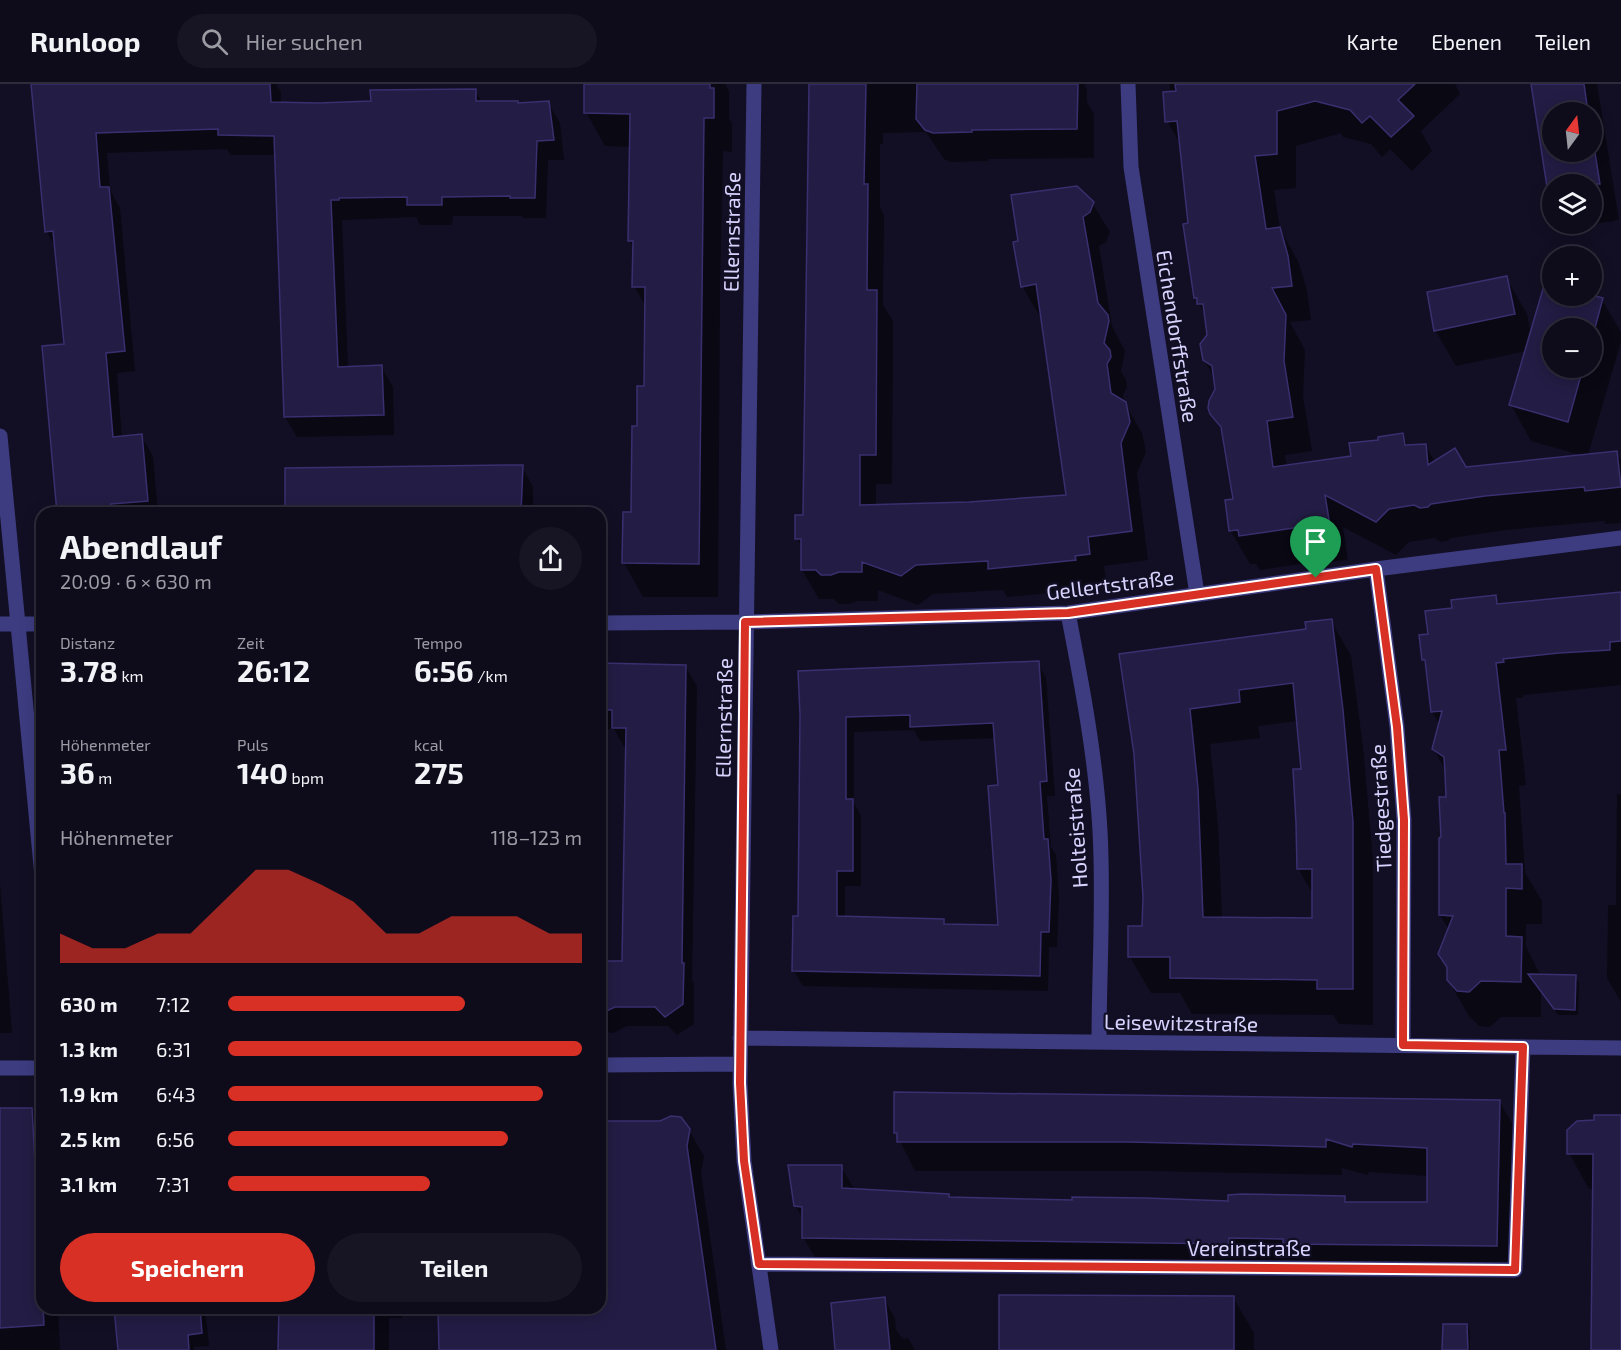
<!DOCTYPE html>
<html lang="de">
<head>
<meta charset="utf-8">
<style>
	body { margin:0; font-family:"Exo 2",sans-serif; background:#171424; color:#f1f3f6; height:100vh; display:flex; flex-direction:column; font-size:22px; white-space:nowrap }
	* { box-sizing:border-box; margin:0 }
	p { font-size:20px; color:#9b9ba3 }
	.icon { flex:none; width:33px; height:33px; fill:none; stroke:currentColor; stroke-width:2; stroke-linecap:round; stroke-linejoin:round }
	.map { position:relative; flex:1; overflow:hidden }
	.sheet { position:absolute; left:36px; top:423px; width:570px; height:807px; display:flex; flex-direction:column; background:#0e0b1b; border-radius:18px; box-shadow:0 3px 15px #0003,0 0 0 2px #2e2b3a }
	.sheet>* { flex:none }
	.needle { width:39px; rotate:15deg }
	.tools { position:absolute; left:1542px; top:18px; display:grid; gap:12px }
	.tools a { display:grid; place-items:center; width:60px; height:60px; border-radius:50%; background:#0e0b1b; box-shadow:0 3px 15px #0003,0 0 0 2px #2e2b3a; font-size:30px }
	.pin { position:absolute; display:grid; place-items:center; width:51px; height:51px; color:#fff; margin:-62px -26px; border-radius:50% 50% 50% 0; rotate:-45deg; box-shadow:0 0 6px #0007 }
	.pin .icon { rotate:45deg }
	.round { display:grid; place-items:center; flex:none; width:63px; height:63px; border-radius:32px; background:#171424 }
	.overview { display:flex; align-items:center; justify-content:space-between; height:102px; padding:0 24px }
	h1 { font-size:33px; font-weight:700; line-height:45px }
	.metrics { display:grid; grid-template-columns:repeat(3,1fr); gap:9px; height:102px; padding:6px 24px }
	.metrics div { display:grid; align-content:center }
	.metrics b { font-size:30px; font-weight:700 }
	.metrics small { font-size:16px; font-weight:400 }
	.metrics p { font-size:16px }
	.chart { height:168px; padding:12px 24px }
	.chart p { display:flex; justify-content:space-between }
	.chart svg { width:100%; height:108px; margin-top:6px; fill:#d93025; opacity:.7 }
	.primary-button { display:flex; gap:12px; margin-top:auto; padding:12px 24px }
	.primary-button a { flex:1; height:69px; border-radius:36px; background:#d93025; color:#fff; font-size:24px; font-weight:700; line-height:69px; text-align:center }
	.primary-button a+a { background:#171424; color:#f1f3f6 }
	ul { padding:0 24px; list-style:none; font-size:20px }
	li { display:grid; grid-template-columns:96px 72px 1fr; align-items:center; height:45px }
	li i { height:15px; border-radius:8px; background:#d93025 }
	header { display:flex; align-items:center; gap:36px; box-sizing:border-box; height:84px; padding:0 30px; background:#0e0b1b; border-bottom:2px solid #2e2b3a }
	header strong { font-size:28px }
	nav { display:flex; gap:33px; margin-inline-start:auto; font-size:21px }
	.search { width:420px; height:54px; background:#171424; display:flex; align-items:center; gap:15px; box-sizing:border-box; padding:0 21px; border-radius:33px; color:#9b9ba3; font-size:22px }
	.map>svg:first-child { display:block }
	.shadow { fill:#0007; fill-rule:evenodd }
	.building { fill:#231c44; stroke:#3a2f6f; stroke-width:1.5; fill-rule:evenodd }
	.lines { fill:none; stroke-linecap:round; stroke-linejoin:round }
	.street { stroke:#3d3c81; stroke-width:15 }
	.route-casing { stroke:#fff; stroke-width:12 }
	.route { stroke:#d93025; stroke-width:8 }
	.labels { text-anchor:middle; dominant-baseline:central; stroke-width:4.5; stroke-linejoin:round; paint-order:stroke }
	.street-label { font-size:21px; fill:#d7d3fe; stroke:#120f24 }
</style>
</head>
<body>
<header>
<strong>Runloop</strong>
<div class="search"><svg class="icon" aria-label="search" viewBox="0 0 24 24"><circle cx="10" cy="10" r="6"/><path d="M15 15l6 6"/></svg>Hier suchen</div>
<nav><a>Karte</a><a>Ebenen</a><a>Teilen</a></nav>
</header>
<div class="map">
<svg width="1621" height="1266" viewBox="0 0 1621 1266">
	<rect width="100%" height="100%" fill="#120f24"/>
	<!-- shadow -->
	<path class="shadow" d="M32 0H276L281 8V20L372 18 475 7 482 18 518 21 548 19 560 39 564 76H548L546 134H523L522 132H453L452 141H420L416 133 342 136 348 284 381 283 393 303 394 351 297 353 285 333 276 71H231L227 65 107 69 110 106 120 124 135 287 117 289 122 354 141 352 153 372 158 429H58L65 262 57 165 46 147Z
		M585 0H725L729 7V34L732 40V68L723 67 720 205 718 513H643L624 479 632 430 638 343 645 304 646 223 634 202V165L629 156 631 63 605 62 586 28Z
		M810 0H1084L1087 5V18L1094 30V74L988 75V77L951 78 944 75 926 48 883 49V60H880V123L884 131 883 221 893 237 892 400H876V422L969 419 1068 412 1042 231H1039L1022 202 1092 119 1110 148 1106 158 1099 162 1112 242 1125 267 1121 287 1126 296 1127 303 1123 311 1124 318 1142 349 1146 368 1137 389 1148 476 1104 482 1106 499 1091 501 1092 505 1007 513 1003 506 933 510 918 521 878 506V517H857L849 520H839L834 515H819L802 486V464L797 454 805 433Z
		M1170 0H1455L1460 10 1421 47 1432 67 1412 87 1390 65 1382 73 1371 60 1343 53 1341 49 1296 62V104L1274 106 1280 145 1299 179 1307 207 1311 236 1290 238 1305 266 1303 312 1312 367 1285 371 1287 383 1353 373 1380 357 1402 351 1409 362 1425 361 1435 378 1465 385 1584 372 1531 357 1511 321 1526 267 1456 282 1435 246 1506 194 1527 230 1531 250 1546 200 1552 201V212H1588L1602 216 1621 248V258L1588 371 1616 368 1621 377V439L1606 440 1604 437 1506 446 1451 454 1447 457 1441 458 1434 454 1409 458 1396 471 1343 443 1348 476 1329 478 1328 476 1260 486 1256 480H1250L1230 446 1234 416 1224 351 1212 330 1217 305 1215 294 1204 276 1208 252 1206 232 1195 214 1182 63 1167 37ZM1552 244H1592V284H1552Z
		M1533 0H1597L1619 136 1570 144 1568 140H1592V100H1552V113L1550 108ZM1552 28H1592V68H1552Z
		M522 383 533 403V429H287Z
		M1621 509V601L1523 611V614H1516L1526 701 1519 702 1525 789 1542 817V840H1526V863L1541 892 1575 893 1579 899 1578 931H1558L1541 907V933H1501L1490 943 1479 942 1469 932 1448 896 1449 846 1440 831 1441 755 1442 754 1448 714 1446 687 1433 664 1440 641 1432 628 1427 583 1423 576 1430 551 1453 525 1495 513 1500 521Z
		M1331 537 1351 572 1363 663 1373 775V941L1339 940 1333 931 1192 930 1180 909H1151L1130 873 1144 844V812L1135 670 1120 571 1308 547ZM1298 637 1303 686 1298 784 1313 811V836L1222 834 1218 741 1210 660 1260 654 1258 642Z
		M1038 579 1046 594 1055 712H1047L1051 763 1056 771 1059 812 1057 863H1049L1048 907 803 902 794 887 800 834 802 631ZM914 646 920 657 996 654 1000 702 999 843 946 841 943 836 845 834V802H861V732L854 719V648Z
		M600 581 685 582 697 602 692 896 694 900V940L677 951 668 942H627L613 949 600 947V878L623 879 628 663H624L614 645H600Z
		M1617 710H1621V918L1607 894 1608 821H1616Z
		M0 799 12 949H0Z
		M896 1009 1499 1017 1516 1046 1513 1190 820 1182 803 1153V1135L795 1121 841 1083 855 1106 950 1115 1229 1118 1345 1113 1348 1119 1428 1120 1429 1092 1369 1088 1368 1091 1342 1084V1091L1148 1087H915L896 1049Z
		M0 1026H32L42 1043V1224H58L60 1266H1L0 1264Z
		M1621 1033V1266H1592L1594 1105H1589L1569 1069Z
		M600 1039 688 1045 704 1072 701 1089 726 1266H440V1224H600Z
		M1233 1213 1254 1249V1266H1000Z
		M884 1215 895 1234 896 1246 903 1255 908 1254 915 1266H837Z
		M116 1224H205L209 1262 194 1263V1266H119Z
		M280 1224H402V1234H389V1266H280Z
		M1467 1241 1470 1247V1266H1443Z"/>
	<!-- building -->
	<path class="building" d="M31 0H270L271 18 319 19 371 17 370 6 476 5V17H518V19L549 17 554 56 537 57 535 114H510V112L442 113V121H407V113L339 114V116H331L338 283 382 281 384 331 284 333 274 52 218 51V45L96 49 100 103H109L125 267 106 269 113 353 142 350 148 417 111 420 112 429H57L42 262 64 260 53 147 45 148Z
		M584 0H710V4H714V34H704L699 480 622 479 623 428H631L632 342H637V302H644L645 203H632L633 157H628L630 30 584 29Z
		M809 0H866L864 100H868L867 206H877L876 371H860V421L969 418 1066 411 1036 200 1021 203 1013 158 1018 157 1011 111 1077 102 1094 118 1090 128 1083 133 1098 219 1108 231 1109 237 1104 259 1110 266 1111 273 1107 280 1111 309 1126 318 1130 338 1121 359 1132 447 1088 453 1090 470 1075 472 1076 476 988 485V477L916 481 901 492 862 478V488H839L831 491H821L816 486H801V455H795V431H803Z
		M917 0H1078L1077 45 972 46V48L933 49 925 46 916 35Z
		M1175 0H1415L1398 16 1414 32 1391 53 1370 32 1362 39 1350 26 1315 17 1277 27V70L1255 72 1266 145 1280 143 1288 172 1292 202 1272 204 1286 231 1284 277 1293 333 1267 337 1273 383 1351 372 1349 359 1378 356V353L1403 349 1405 361 1426 360 1428 381 1455 364 1466 383 1617 367 1621 403 1585 407 1584 403 1485 412 1431 420 1428 423 1420 424 1414 421 1389 425 1376 438 1325 411 1330 442 1308 444 1307 442 1239 452 1238 446 1229 447 1225 416 1233 415 1221 343 1210 330 1208 324 1209 317 1215 305 1212 282 1203 276 1200 260 1207 251 1203 220H1197V214H1194L1183 140 1188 139 1177 37 1165 38 1163 8 1176 7Z
		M1531 0H1584L1588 28H1552V68H1592V50L1600 100H1552V108L1548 109Z
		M1507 192 1515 230 1434 247 1427 208Z
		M1545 198 1552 200V212L1592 211 1603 214 1592 255V244H1552V284H1583L1568 338 1509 321Z
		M506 381H523L521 429H285V384Z
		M1621 508V557L1610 558V566L1559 569 1503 575 1504 578 1496 579 1506 666H1499L1504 729H1505L1506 780H1522V805L1506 804V852L1522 853 1521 898 1481 897 1469 908 1457 907 1447 896V883L1438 870 1453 832 1439 831V754L1441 753 1439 713H1446L1445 689 1444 673 1432 665 1442 627 1431 628 1425 576H1422L1419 551 1428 550 1425 527 1452 524 1451 516 1496 511 1497 520Z
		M1332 535 1343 626 1353 738V905H1317V896L1170 894V873H1128V842H1142L1143 813 1134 670 1119 570 1306 545 1305 538ZM1293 599 1301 685H1293L1296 739 1297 785H1312V834L1203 833 1198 704 1190 625 1240 618 1239 606Z
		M1039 577 1047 697 1040 698 1044 755H1048L1051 796 1049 848H1041L1040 892 792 887 793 832H798L800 631 798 587ZM910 631V643L993 639 998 701 988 702 998 841 944 840V835L837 832V787H853V715H846V633Z
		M600 579 686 581 682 879H684L683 920 665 933 655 923H615L600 930V877H622L626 644H612V626H600Z
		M1528 890 1576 891 1575 926 1554 925Z
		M894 1008 1500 1016 1497 1162 1283 1160V1155L1229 1154V1160L802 1154V1123L794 1122 788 1081H842V1104L949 1110V1113L1072 1116V1113L1145 1114 1228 1117V1111L1242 1110 1345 1112V1118H1427V1064L1353 1060 1352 1063 1326 1055V1063L1130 1058H897V1049H894Z
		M0 1024H32L44 1241 0 1244Z
		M1594 1031H1621V1266H1591L1593 1070H1567V1046L1577 1037 1594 1036Z
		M671 1032 681 1033 690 1045 687 1062 716 1266H439L438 1224H600V1037H660Z
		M999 1211 1234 1212V1266H999Z
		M885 1213 890 1266H835L831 1219Z
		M114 1224H200L202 1249 188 1251 189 1266H118Z
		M279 1224H374V1266H278Z
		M1443 1240H1467L1468 1266H1442Z"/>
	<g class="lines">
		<!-- street -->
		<path class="street" d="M754 0 740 999 744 1077 771 1266
			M1128 0 1131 83 1197 510
			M0 352 42 792
			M1376 485 1397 643 1404 736 1403 961
			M1068 529C1082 601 1096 674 1100 747 1104 817 1099 887 1099 958
			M600 539 745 538 1068 529 1376 485 1621 454
			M0 540H42
			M740 954 1621 964
			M600 981 740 980
			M0 984H42
			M760 1180 1515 1186 1523 963"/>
	</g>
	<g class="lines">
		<!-- route casing -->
		<g class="route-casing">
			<path id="route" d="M1376 485 1397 643 1404 736 1403 961 1523 963 1515 1186 759 1180 744 1077 740 999 745 538 1068 529Z"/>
		</g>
		<!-- route -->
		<use href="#route" class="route"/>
	</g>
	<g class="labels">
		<!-- street labels -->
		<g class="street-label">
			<text transform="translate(731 148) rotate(-89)">Ellernstraße</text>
			<text transform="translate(1178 252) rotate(81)">Eichendorffstraße</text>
			<text transform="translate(1110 500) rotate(-7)">Gellertstraße</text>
			<text transform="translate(723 634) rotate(-89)">Ellernstraße</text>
			<text transform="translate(1380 724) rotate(-93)">Tiedgestraße</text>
			<text transform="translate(1075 744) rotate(-94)">Holteistraße</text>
			<text transform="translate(1181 938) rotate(1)">Leisewitzstraße</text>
			<text x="1249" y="1163">Vereinstraße</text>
		</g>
	</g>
</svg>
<div class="tools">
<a><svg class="needle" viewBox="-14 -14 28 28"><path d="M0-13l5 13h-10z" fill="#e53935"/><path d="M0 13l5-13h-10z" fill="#9b9ba3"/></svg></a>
<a><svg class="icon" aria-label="layers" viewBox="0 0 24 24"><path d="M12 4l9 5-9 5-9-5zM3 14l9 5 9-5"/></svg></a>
<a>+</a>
<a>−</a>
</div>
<div class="pin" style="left:1316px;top:494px;background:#1e9e55"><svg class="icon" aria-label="arrive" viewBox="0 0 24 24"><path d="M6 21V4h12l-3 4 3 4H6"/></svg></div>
<section class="sheet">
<div class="overview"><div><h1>Abendlauf</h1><p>20:09 · 6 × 630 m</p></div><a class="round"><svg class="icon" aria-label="share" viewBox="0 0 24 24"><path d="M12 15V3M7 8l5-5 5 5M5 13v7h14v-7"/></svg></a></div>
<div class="metrics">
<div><p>Distanz</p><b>3.78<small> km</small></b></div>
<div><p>Zeit</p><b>26:12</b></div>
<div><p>Tempo</p><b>6:56<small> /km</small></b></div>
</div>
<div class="metrics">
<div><p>Höhenmeter</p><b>36<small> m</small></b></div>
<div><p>Puls</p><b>140<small> bpm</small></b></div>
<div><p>kcal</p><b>275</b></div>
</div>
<div class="chart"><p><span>Höhenmeter</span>118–123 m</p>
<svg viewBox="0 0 160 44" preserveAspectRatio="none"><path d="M0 44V32L10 38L20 38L30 32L40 32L50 19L60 6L70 6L80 12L90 19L100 32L110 32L120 25L130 25L140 25L150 32L160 32V44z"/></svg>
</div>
<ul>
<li><b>630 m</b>7:12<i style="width:67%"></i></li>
<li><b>1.3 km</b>6:31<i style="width:100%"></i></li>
<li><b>1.9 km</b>6:43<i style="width:89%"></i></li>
<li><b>2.5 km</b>6:56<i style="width:79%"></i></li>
<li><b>3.1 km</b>7:31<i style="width:57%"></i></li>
</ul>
<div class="primary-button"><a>Speichern</a><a>Teilen</a></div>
</section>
</div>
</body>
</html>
